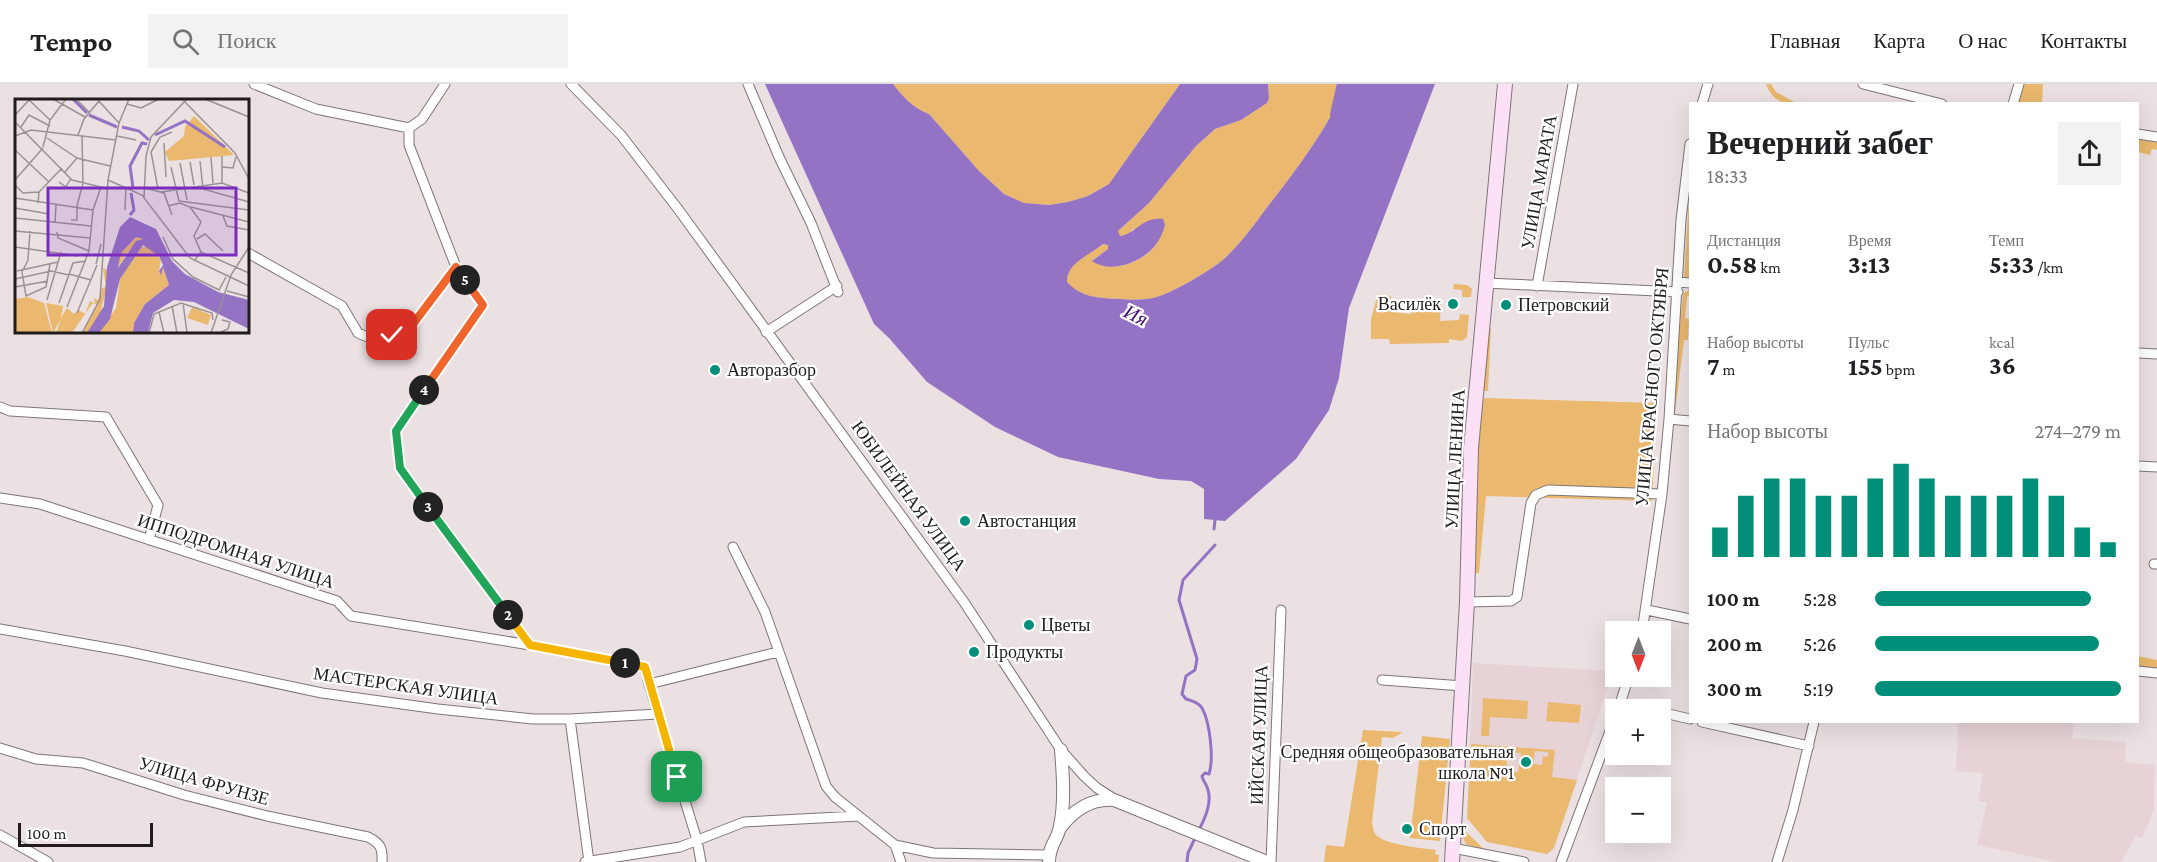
<!DOCTYPE html>
<html lang="ru">
<head>
<meta charset="utf-8">
<style>
	body { margin:0; font-family:"Crimson Pro",serif; background:#f2f2f2; color:#202124; height:100vh; display:flex; flex-direction:column; font-size:22px; white-space:nowrap }
	* { box-sizing:border-box; margin:0 }
	p { font-size:20px; color:#757577 }
	.icon { flex:none; width:33px; height:33px; fill:none; stroke:currentColor; stroke-width:2; stroke-linecap:round; stroke-linejoin:round }
	.map { position:relative; flex:1; overflow:hidden }
	.panel { position:absolute; left:1689px; top:18px; width:450px; height:621px; display:flex; flex-direction:column; background:#fff; border-radius:0px; box-shadow:0 6px 24px #0002 }
	.panel>* { flex:none }
	.needle { width:39px; rotate:180deg }
	.buttons { position:absolute; left:1605px; top:537px; display:grid; gap:12px }
	.buttons a { display:grid; place-items:center; width:66px; height:66px; border-radius:0px; background:#fff; box-shadow:0 6px 24px #0002; font-size:30px }
	.scale { position:absolute; left:18px; bottom:15px; width:135px; box-sizing:border-box; padding-left:6px; border:3px solid #201c1c; border-top:0; font-size:16px; line-height:21px; white-space:nowrap; color:#201c1c; -webkit-text-stroke:4px #fff; paint-order:stroke }
	.pin { position:absolute; display:grid; place-items:center; width:51px; height:51px; color:#fff; margin:-26px; border-radius:12px; box-shadow:0 3px 9px #0006 }
	.km { position:absolute; width:30px; height:30px; margin:-15px; border-radius:50%; background:#222; color:#fff; font-size:16px; line-height:30px; text-align:center }
	.round { display:grid; place-items:center; flex:none; width:63px; height:63px; border-radius:0px; background:#f2f2f2 }
	.head { display:flex; align-items:center; justify-content:space-between; height:102px; padding:0 18px }
	h1 { font-size:33px; font-weight:700; line-height:45px }
	.stats { display:grid; grid-template-columns:repeat(3,1fr); gap:9px; height:102px; padding:6px 18px }
	.stats div { display:grid; align-content:center }
	.stats b { font-size:26px; font-weight:700 }
	.stats small { font-size:16px; font-weight:400 }
	.stats p { font-size:16px }
	.chart { height:168px; padding:12px 18px }
	.chart p { display:flex; justify-content:space-between }
	.chart svg { width:100%; height:108px; margin-top:6px; stroke:#028f79; stroke-width:6 }
	ul { padding:0 18px; list-style:none; font-size:20px }
	li { display:grid; grid-template-columns:96px 72px 1fr; align-items:center; height:45px }
	li i { height:15px; border-radius:8px; background:#028f79 }
	header { display:flex; align-items:center; gap:36px; box-sizing:border-box; height:84px; padding:0 30px; background:#fff; border-bottom:2px solid #e0e0e0 }
	header strong { font-size:28px }
	nav { display:flex; gap:33px; margin-inline-start:auto; font-size:21px }
	.search { width:420px; height:54px; background:#f2f2f2; display:flex; align-items:center; gap:15px; box-sizing:border-box; padding:0 21px; border-radius:0px; color:#757577; font-size:22px }
	.map>svg:first-child { display:block }
	.built { fill:#e7d3d6 }
	.green { fill:#eab86e; fill-rule:evenodd }
	.water { fill:#9573c4 }
	.lines { fill:none; stroke-linecap:round; stroke-linejoin:round }
	.stream { stroke:#9573c4; stroke-width:3 }
	.river { stroke:#9573c4; stroke-width:16 }
	.minor-casing { stroke:#7f7576; stroke-width:11 }
	.tertiary-casing { stroke:#7f7576; stroke-width:14 }
	.secondary-casing { stroke:#7f7576; stroke-width:16 }
	.minor { stroke:#fff; stroke-width:9 }
	.tertiary { stroke:#fff; stroke-width:12 }
	.secondary { stroke:#fce0f5; stroke-width:14 }
	.split-1-casing { stroke:#fff; stroke-width:12 }
	.split-2-casing { stroke:#fff; stroke-width:12 }
	.split-3-casing { stroke:#fff; stroke-width:12 }
	.split-4-casing { stroke:#fff; stroke-width:12 }
	.split-5-casing { stroke:#fff; stroke-width:12 }
	.split-6-casing { stroke:#fff; stroke-width:12 }
	.split-1 { stroke:#f5b400; stroke-width:8 }
	.split-2 { stroke:#f5b400; stroke-width:8 }
	.split-3 { stroke:#22a559; stroke-width:8 }
	.split-4 { stroke:#22a559; stroke-width:8 }
	.split-5 { stroke:#f0652b; stroke-width:8 }
	.split-6 { stroke:#f0652b; stroke-width:8 }
	.poi-dot { fill:#028f79; stroke:#fff; stroke-width:2 }
	.labels { text-anchor:middle; dominant-baseline:central; stroke-width:4.5; stroke-linejoin:round; paint-order:stroke }
	.street-label { font-size:18px; fill:#201c1c; stroke:#fff }
	.poi-label { font-size:18px; fill:#201c1c; stroke:#fff; text-anchor:start }
	.water-label { font-size:20px; font-style:italic; fill:#440e72; stroke:#fff }
	.inset-river { fill:none; stroke:#9573c4; stroke-width:3 }
	.inset-road { fill:none; stroke:#9a9293; stroke-width:1.5 }
	.view { fill:#7b2cbf; fill-opacity:0.15; stroke:#7b2cbf; stroke-width:3 }
	.inset-edge { fill:none; stroke:#201c1c; stroke-width:3 }
</style>
</head>
<body>
<header>
<strong>Tempo</strong>
<div class="search"><svg class="icon" aria-label="search" viewBox="0 0 24 24"><circle cx="10" cy="10" r="6"/><path d="M15 15l6 6"/></svg>Поиск</div>
<nav><a>Главная</a><a>Карта</a><a>О нас</a><a>Контакты</a></nav>
</header>
<div class="map">
<svg width="2157" height="778" viewBox="0 0 2157 778">
	<rect width="100%" height="100%" fill="#ece1e2"/>
	<!-- built -->
	<path class="built" d="M1473 579 1613 587 1554 764 1547 770 1487 758 1467 734Z
		M1958 638H2074L2072 654 2126 658 2125 678 2155 681 2154 726 2142 754 2136 752 2121 778H2056L1977 761 1987 718 1978 717 1983 689 1956 687Z"/>
	<!-- green -->
	<path class="green" d="M893 0H1180L1109 100 1088 112 1068 118 1049 121 1024 119 1004 110 979 87 929 30C913 24 903 13 893 0Z
		M1268 0H1348C1327 44 1298 84 1268 122 1255 140 1241 159 1224 175 1210 187 1171 210 1153 214 1142 216 1131 216 1121 215 1099 214 1082 214 1066 198 1066 178 1090 171 1103 160L1108 161V165L1093 176C1110 191 1143 178 1155 162 1158 158 1160 153 1162 149L1133 145 1128 151 1119 152 1118 147 1149 119 1196 62 1215 45 1241 36 1267 19 1269 14Z
		M1766 0H1771L1776 8 1796 19C1780 20 1772 15 1766 0Z
		M2022 0H2043L2042 19 2016 20Z
		M2138 55 2157 58V66L2152 65 2150 71 2138 68Z
		M1690 101V194L1684 193Z
		M1454 200 1467 201 1472 205 1471 213H1462V206L1453 205Z
		M1690 205V211L1687 213 1685 234 1689 235 1688 256H1684L1675 329H1672L1683 210Z
		M1378 210 1391 212V215L1394 216 1393 228 1411 230 1413 217 1441 219 1440 237 1459 236 1460 230 1469 231 1467 253 1462 257 1449 255V259L1390 260 1389 255H1371V235Z
		M1487 245H1491L1488 307H1482Z
		M1485 314 1657 319 1652 417 1486 412 1479 489H1472L1480 319Z
		M2138 572 2157 576V585L2138 582Z
		M1483 614 1528 617 1527 635 1490 633 1489 652H1481Z
		M1548 618 1581 621 1579 639 1546 637Z
		M1363 646 1403 648 1393 654 1382 653 1372 738C1373 743 1373 748 1377 752 1388 761 1421 764 1436 766L1435 770 1439 771 1438 778H1324L1326 761 1344 763Z
		M1422 652 1450 655 1440 757 1410 754Z
		M1471 660 1555 666 1552 693 1577 696 1554 764 1547 770 1487 758 1467 734ZM1484 666 1501 667V676L1484 675ZM1535 667 1548 668V673L1543 672 1542 681 1533 680ZM1508 668 1521 669 1518 688 1506 687Z
		M1463 745 1485 766 1466 760 1462 752Z"/>
	<!-- water -->
	<path class="water" d="M765 0H893C903 13 913 24 929 30L979 87 1004 110 1024 119 1049 121 1068 118 1088 112 1109 100 1180 0H1268L1269 14 1267 19 1241 36 1215 45 1196 62 1149 119 1118 147 1120 152C1136 150 1142 132 1163 135L1165 141C1163 149 1159 157 1154 163 1140 179 1110 190 1092 177L1108 165V161L1103 160C1090 171 1066 179 1067 198 1082 214 1099 214 1121 215 1131 216 1142 216 1153 214 1171 210 1210 187 1224 175 1241 159 1255 140 1268 122 1298 84 1327 44 1348 0H1435L1349 224 1339 294 1329 326 1296 375 1225 437 1204 435V405L1191 397 1159 395 1058 373 995 343 927 298 889 254 874 240Z"/>
	<g class="lines">
		<!-- stream -->
		<path class="stream" d="M1214 445 1215 436
			M1199 746C1205 734 1212 719 1208 706 1207 700 1203 698 1202 692L1205 689 1209 690C1214 675 1210 638 1202 624 1198 618 1192 617 1186 615L1182 610 1186 592 1195 586 1197 575 1179 516 1183 496 1215 461
			M1187 778 1188 769 1196 752"/>
		<!-- river -->
		<path class="river" d="M1338 31 1345 0"/>
		<!-- minor casing -->
		<g class="minor-casing">
			<path id="minor" d="M254 0 316 25 409 44
				M445 0 422 35 409 44V61L456 183 483 221 396 347 400 384 530 561 645 583 649 600 778 568
				M571 0 621 51 678 125 964 518 1061 666 1084 692 1097 704 1116 716
				M748 0 779 73 811 139 838 208
				M1863 0 1942 20
				M1702 20 1708 0
				M2013 20 2019 0
				M2138 50 2157 53
				M248 169 342 222 358 249 370 254 382 255 413 240 456 183
				M1678 198 1690 199
				M1486 199 1678 208
				M1537 202 1573 0
				M766 248 837 202
				M2138 269 2157 270
				M0 323 10 327 106 333 158 421 149 456
				M1669 335 1690 337
				M2138 382 2157 383
				M0 414 40 420 337 517 351 532 530 561
				M733 463 765 528 826 702 835 713 895 761 933 769 1049 771
				M2154 480H2157
				M1467 518 1511 517 1517 513 1531 419 1536 411 1548 406 1662 410
				M1647 526 1690 535
				M0 545 125 567 322 609 438 625 533 635H570L658 630
				M1642 548 1662 410 1669 335 1681 136 1690 60
				M2138 587 2157 589
				M1382 596 1463 602
				M649 600 697 756 701 778
				M1620 619 1649 626
				M1618 626 1629 592
				M1660 628 1690 635
				M570 635 589 778
				M1702 638 1809 662
				M0 664 36 675 83 679 184 711 267 732 368 753C380 759 383 764 382 778
				M0 751 48 778
				M895 761 901 778
				M1453 764 1524 778
				M585 778 680 763 744 738 859 732
				M1271 778 1281 526
				M1561 778 1616 631
				M1777 778 1793 726 1814 638"/>
		</g>
		<!-- tertiary casing -->
		<g class="tertiary-casing">
			<path id="tertiary" d="M1060 744C1073 727 1091 714 1114 716L1267 778
				M1049 778C1049 760 1058 756 1060 742 1065 718 1063 691 1061 666"/>
		</g>
		<!-- secondary casing -->
		<g class="secondary-casing">
			<path id="secondary" d="M1452 778 1467 518 1471 364 1505 0"/>
		</g>
		<!-- minor -->
		<use href="#minor" class="minor"/>
		<!-- tertiary -->
		<use href="#tertiary" class="tertiary"/>
		<!-- secondary -->
		<use href="#secondary" class="secondary"/>
	</g>
	<g class="lines">
		<!-- split-1 casing -->
		<g class="split-1-casing">
			<path id="split-1" d="M625 579 645 583 677 693"/>
		</g>
		<!-- split-2 casing -->
		<g class="split-2-casing">
			<path id="split-2" d="M508 531 530 561 625 579"/>
		</g>
		<!-- split-3 casing -->
		<g class="split-3-casing">
			<path id="split-3" d="M428 423 508 531"/>
		</g>
		<!-- split-4 casing -->
		<g class="split-4-casing">
			<path id="split-4" d="M424 306 396 347 400 384 428 423"/>
		</g>
		<!-- split-5 casing -->
		<g class="split-5-casing">
			<path id="split-5" d="M424 306 483 221 465 196"/>
		</g>
		<!-- split-6 casing -->
		<g class="split-6-casing">
			<path id="split-6" d="M392 251 413 240 456 183 465 196"/>
		</g>
		<!-- split-1 -->
		<use href="#split-1" class="split-1"/>
		<!-- split-2 -->
		<use href="#split-2" class="split-2"/>
		<!-- split-3 -->
		<use href="#split-3" class="split-3"/>
		<!-- split-4 -->
		<use href="#split-4" class="split-4"/>
		<!-- split-5 -->
		<use href="#split-5" class="split-5"/>
		<!-- split-6 -->
		<use href="#split-6" class="split-6"/>
	</g>
	<!-- markers -->
	<g class="poi-dot">
		<circle cx="1453" cy="220" r="6"/>
		<circle cx="1506" cy="221" r="6"/>
		<circle cx="715" cy="286" r="6"/>
		<circle cx="965" cy="437" r="6"/>
		<circle cx="1029" cy="541" r="6"/>
		<circle cx="974" cy="568" r="6"/>
		<circle cx="1526" cy="678" r="6"/>
		<circle cx="1407" cy="745" r="6"/>
	</g>
	<g class="labels">
		<!-- street labels -->
		<g class="street-label">
			<text transform="translate(1539 98) rotate(-80)">УЛИЦА МАРАТА</text>
			<text transform="translate(1652 303) rotate(-85)">УЛИЦА КРАСНОГО ОКТЯБРЯ</text>
			<text transform="translate(1455 375) rotate(-87)">УЛИЦА ЛЕНИНА</text>
			<text transform="translate(909 412) rotate(54)">ЮБИЛЕЙНАЯ УЛИЦА</text>
			<text transform="translate(236 467) rotate(18)">ИППОДРОМНАЯ УЛИЦА</text>
			<text transform="translate(406 602) rotate(8)">МАСТЕРСКАЯ УЛИЦА</text>
			<text transform="translate(1259 651) rotate(-88)">ИЙСКАЯ УЛИЦА</text>
			<text transform="translate(204 697) rotate(16)">УЛИЦА ФРУНЗЕ</text>
		</g>
		<!-- poi labels -->
		<g class="poi-label">
			<text x="1441" y="220" text-anchor="end">Василёк</text>
			<text x="1518" y="221">Петровский</text>
			<text x="727" y="286">Авторазбор</text>
			<text x="977" y="437">Автостанция</text>
			<text x="1041" y="541">Цветы</text>
			<text x="986" y="568">Продукты</text>
			<text x="1514" y="668" text-anchor="end">Средняя общеобразовательная<tspan x="1514" dy="21">школа №1</tspan></text>
			<text x="1419" y="745">Спорт</text>
		</g>
		<!-- water labels -->
		<g class="water-label">
			<text transform="translate(1136 231) rotate(26)">Ия</text>
		</g>
	</g>
	<!-- overview -->
	<g transform="translate(15 15)">
		<rect width="234" height="234" fill="#ece1e2"/>
		<path d="M179 17 219 56 154 62 150 53 169 37 170 28ZM121 138 128 139 111 155 103 169 105 155ZM134 147 146 161 144 172 145 176 148 168 154 186 130 205 119 224 118 234H84L101 209 105 180 116 159 125 148ZM88 169 92 171 93 183 84 219 72 234H67L82 205H77L57 234H41L46 220 38 234 31 204 48 207 46 219 52 209 59 215 64 211 70 215 75 202 80 205 79 199 83 201 87 189 91 188ZM13 198 29 204 37 234H0V200ZM177 208 196 216 193 226 172 219Z" fill="#eab86e"/>
		<path d="M115 118 141 130 157 162 170 175 203 193 234 201V230L179 203 159 201 138 214 133 234H118L119 224 130 205 154 186 148 168 146 176 144 172 148 166 144 157 128 146 105 180 95 220 84 234H72L89 207 92 168 105 128ZM121 138 128 140 121 142 103 169 105 155Z" fill="#9573c4" fill-rule="evenodd"/>
		<path class="inset-river" d="M58 0 72 14M74 16 102 28M107 28 124 32 134 41M140 36 170 22 210 48M118 89 115 67 127 44 132 45M115 116 119 111 116 94M100 172 105 153"/>
		<path class="inset-road" d="M13 0 35 21M38 0 70 18M61 0 74 13M82 0 104 24M167 0 220 54 234 80M190 0 234 18M112 5 126 9 144 0M0 16 14 1M0 23 57 81 94 90M6 28 14 16 35 27M63 36 69 20 84 2M0 37 16 31 101 41M102 37 121 41M32 39 62 59 95 67M149 44 151 78M28 48 35 21 51 0M0 51 34 83M207 57V84M196 58 198 84M185 62 188 90 234 103M175 63 179 86M165 64 172 101M156 68 164 102M207 68 218 69 221 58M50 73 62 59M0 81 28 49M93 81 127 96 175 159 234 187M44 83 51 88 56 79M0 86 8 94 24 93M130 89 149 94 157 116M143 90 136 53 145 38 157 33M146 93 207 84 234 94M129 98 131 57 136 38 172 0M0 99 78 111M164 102 234 111M23 104 24 93 47 69M62 107 68 84 67 37M153 107 165 104 175 108 186 123 179 137 186 153 179 162M176 108 234 123M0 109 34 115M110 111 111 88M208 117 212 127 234 131M0 119 76 127M56 121H62V107M40 124 41 106M0 132 75 139M15 132 13 161 7 173 11 197 31 188 35 165M42 133 43 139 74 152M148 138 158 160 178 178 204 191 211 178M182 140 190 135 208 152M0 148 63 157M186 153 234 174M81 165 86 145M2 172 43 163M54 175 76 181M0 180 36 172 54 176M0 188 33 182M212 192 234 198M32 201 46 153M44 204 58 164 71 162M168 204 172 234M157 207 162 234M52 208 74 152 78 111 86 88M144 213 149 234M62 214 82 166M67 234 85 200 93 81 104 24 114 0M134 234 139 215 166 204 197 214 198 221M196 234 216 176 234 148M204 234 213 230 215 223 207 221"/>
		<path class="view" d="M33 89H221V156H33Z"/>
		<rect width="234" height="234" class="inset-edge"/>
	</g>
</svg>
<div class="buttons">
<a><svg class="needle" viewBox="-14 -14 28 28"><path d="M0-13l5 13h-10z" fill="#e53935"/><path d="M0 13l5-13h-10z" fill="#757577"/></svg></a>
<a>+</a>
<a>−</a>
</div>
<div class="scale">100 m</div>
<div class="pin" style="left:677px;top:693px;background:#1e9e55"><svg class="icon" aria-label="arrive" viewBox="0 0 24 24"><path d="M6 21V4h12l-3 4 3 4H6"/></svg></div>
<div class="pin" style="left:392px;top:251px;background:#d93025"><svg class="icon" aria-label="check" viewBox="0 0 24 24"><path d="M5 12l5 5 9-10"/></svg></div>
<b class="km" style="left:625px;top:579px">1</b>
<b class="km" style="left:508px;top:531px">2</b>
<b class="km" style="left:428px;top:423px">3</b>
<b class="km" style="left:424px;top:306px">4</b>
<b class="km" style="left:465px;top:196px">5</b>
<section class="panel">
<div class="head"><div><h1>Вечерний забег</h1><p>18:33</p></div><a class="round"><svg class="icon" aria-label="share" viewBox="0 0 24 24"><path d="M12 15V3M7 8l5-5 5 5M5 13v7h14v-7"/></svg></a></div>
<div class="stats">
<div><p>Дистанция</p><b>0.58<small> km</small></b></div>
<div><p>Время</p><b>3:13</b></div>
<div><p>Темп</p><b>5:33<small> /km</small></b></div>
</div>
<div class="stats">
<div><p>Набор высоты</p><b>7<small> m</small></b></div>
<div><p>Пульс</p><b>155<small> bpm</small></b></div>
<div><p>kcal</p><b>36</b></div>
</div>
<div class="chart"><p><span>Набор высоты</span>274–279 m</p>
<svg viewBox="0 0 160 44" preserveAspectRatio="none"><path d="M5 44V32M15 44V19M25 44V12M35 44V12M45 44V19M55 44V19M65 44V12M75 44V6M85 44V12M95 44V19M105 44V19M115 44V19M125 44V12M135 44V19M145 44V32M155 44V38"/></svg>
</div>
<ul>
<li><b>100 m</b>5:28<i style="width:88%"></i></li>
<li><b>200 m</b>5:26<i style="width:91%"></i></li>
<li><b>300 m</b>5:19<i style="width:100%"></i></li>
</ul>
</section>
</div>
</body>
</html>
